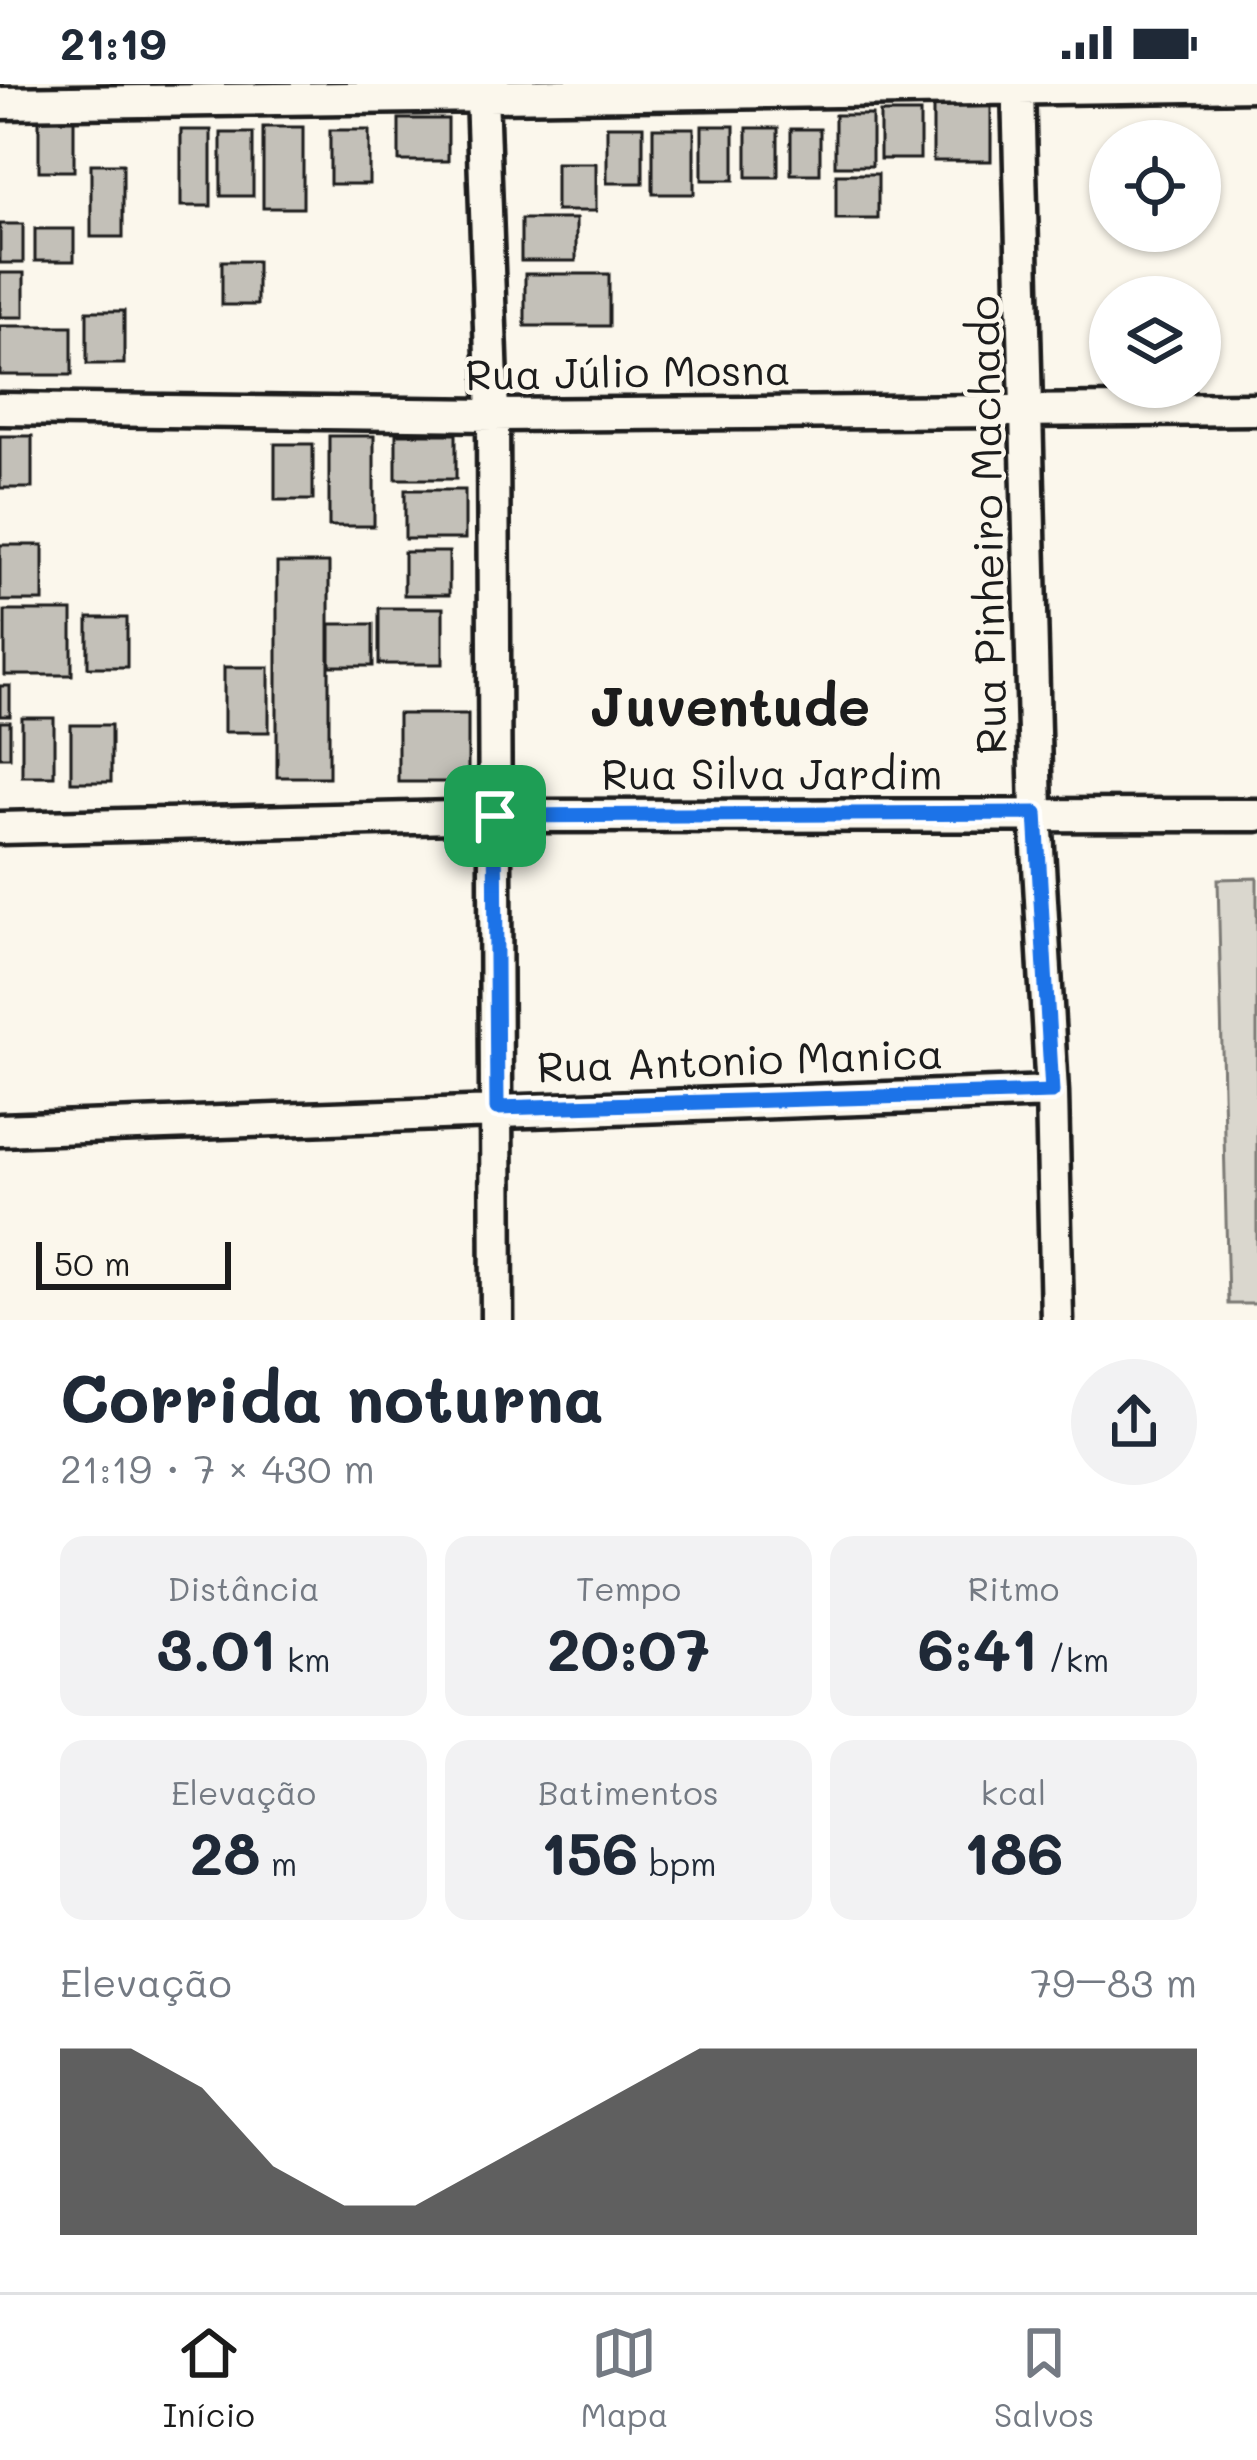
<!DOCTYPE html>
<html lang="pt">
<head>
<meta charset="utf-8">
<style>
	body { margin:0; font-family:Mali,sans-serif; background:#f2f2f3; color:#1f2937; height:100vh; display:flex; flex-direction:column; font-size:45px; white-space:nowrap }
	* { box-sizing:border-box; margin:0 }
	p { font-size:39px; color:#747a83 }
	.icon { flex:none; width:66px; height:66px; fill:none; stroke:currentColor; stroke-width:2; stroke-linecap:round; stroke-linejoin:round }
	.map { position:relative; height:1236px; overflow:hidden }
	.sheet { display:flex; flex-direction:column; background:#fff; flex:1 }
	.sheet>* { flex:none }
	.controls { position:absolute; left:1089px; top:36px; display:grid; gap:24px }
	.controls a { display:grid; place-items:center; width:132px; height:132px; border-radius:50%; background:#fff; box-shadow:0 3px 9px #0004; font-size:60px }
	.scale { position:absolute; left:36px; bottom:30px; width:195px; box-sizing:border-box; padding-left:12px; border:6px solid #1c1c1c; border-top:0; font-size:33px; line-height:42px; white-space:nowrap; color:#1c1c1c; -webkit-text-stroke:9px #fbf7ec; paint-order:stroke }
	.pin { position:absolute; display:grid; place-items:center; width:102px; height:102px; color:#fff; margin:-51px; border-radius:24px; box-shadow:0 6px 18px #0006 }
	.round { display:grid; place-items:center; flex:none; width:126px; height:126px; border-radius:63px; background:#f2f2f3 }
	.headline { display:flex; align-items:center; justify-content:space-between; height:204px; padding:0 60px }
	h1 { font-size:66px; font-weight:800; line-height:90px }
	.stats { display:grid; grid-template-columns:repeat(3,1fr); gap:18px; height:204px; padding:12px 60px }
	.stats div { display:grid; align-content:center; border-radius:24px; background:#f2f2f3; text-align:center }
	.stats b { font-size:60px; font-weight:800 }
	.stats small { font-size:33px; font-weight:400 }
	.stats p { font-size:33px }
	.chart { height:336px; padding:24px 60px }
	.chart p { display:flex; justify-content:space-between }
	.chart svg { width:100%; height:216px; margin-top:12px; fill:#1c1c1c; opacity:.7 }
	.status { display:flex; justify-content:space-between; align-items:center; height:84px; padding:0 60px; background:#fff; direction:ltr }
	.status svg { height:33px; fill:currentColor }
	.tabs { display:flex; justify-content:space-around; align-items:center; height:168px; border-top:3px solid #e0e1e3; background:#fff; font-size:33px; color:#747a83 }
	.tabs a { display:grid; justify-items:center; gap:6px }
	.tabs .current { color:#1c1c1c }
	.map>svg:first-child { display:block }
	.green { fill:#dad7ce; stroke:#7b7a75; stroke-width:3 }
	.building { fill:#c3c0b8; stroke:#1c1c1c; stroke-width:3 }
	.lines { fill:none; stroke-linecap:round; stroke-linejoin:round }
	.minor-casing { stroke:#1c1c1c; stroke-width:39 }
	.minor { stroke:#fbf7ec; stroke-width:30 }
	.route-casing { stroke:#fff; stroke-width:24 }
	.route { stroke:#1a73e8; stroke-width:15 }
	.labels { text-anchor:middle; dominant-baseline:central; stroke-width:9; stroke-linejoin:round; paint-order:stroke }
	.street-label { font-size:42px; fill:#1c1c1c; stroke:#fbf7ec }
	.district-label { font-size:54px; font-weight:bold; fill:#1c1c1c; stroke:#fbf7ec }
</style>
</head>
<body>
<div class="status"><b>21:19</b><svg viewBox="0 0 49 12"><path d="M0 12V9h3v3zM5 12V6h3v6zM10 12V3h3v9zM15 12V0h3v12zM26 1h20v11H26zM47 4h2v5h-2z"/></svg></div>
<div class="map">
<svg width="1257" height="1236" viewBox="0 0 1257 1236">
	<rect width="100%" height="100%" fill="#fbf7ec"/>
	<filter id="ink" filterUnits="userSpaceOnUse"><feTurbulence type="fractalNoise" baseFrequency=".00833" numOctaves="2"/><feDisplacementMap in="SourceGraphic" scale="24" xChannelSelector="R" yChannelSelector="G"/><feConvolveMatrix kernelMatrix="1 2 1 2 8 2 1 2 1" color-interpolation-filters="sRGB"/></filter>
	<g filter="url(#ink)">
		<!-- green -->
		<path class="green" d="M1257 794V1220H1228L1218 795Z"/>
		<!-- building -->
		<path class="building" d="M933 22H991V77H933Z
			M39 29H74V87H39Z
			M880 29H920V75H880Z
			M835 31H872V82H835Z
			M399 35H448V77H399Z
			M607 42H643V99H607Z
			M702 42H734V96H702Z
			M263 43H303V124H263Z
			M653 44H694V110H653Z
			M747 44H778V93H747Z
			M791 45H820V90H791Z
			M181 46H211V122H181Z
			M330 46H369V100H330Z
			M221 49H253V112H221Z
			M556 79H596V127H556Z
			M91 80H123V153H91Z
			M836 90H878V135H836Z
			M521 135H576V177H521Z
			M0 140H23V179H0Z
			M35 145H74V177H35Z
			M222 177H257V221H222Z
			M0 189H24V233H0Z
			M525 190H609V242H525Z
			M87 227H124V280H87Z
			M0 242H72V291H0Z
			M396 350H456V395H396Z
			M0 352H32V404H0Z
			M329 352H374V442H329Z
			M275 360H313V416H275Z
			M405 406H465V455H405Z
			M0 461H43V517H0Z
			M404 468H449V511H404Z
			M277 479H329V693H277Z
			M379 524H443V580H379Z
			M5 527H72V591H5Z
			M88 534H127V583H88Z
			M330 540H373V582H330Z
			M224 583H269V648H224Z
			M0 602H10V632H0Z
			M398 630H468V698H398Z
			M22 634H54V692H22Z
			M0 638H10V673H0Z
			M71 641H111V698H71Z"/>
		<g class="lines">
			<!-- minor casing -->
			<g class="minor-casing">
				<path id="minor" d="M1018 3 1036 729 1052 1008 1057 1236
					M482 9 493 331 497 1236
					M0 19 1257 1
					M0 325 493 331 1257 325
					M0 744 495 732 1257 731
					M0 1046 1052 1008"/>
			</g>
			<!-- minor -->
			<use href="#minor" class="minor"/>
		</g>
	</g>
	<g class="lines" filter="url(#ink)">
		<!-- route casing -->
		<g class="route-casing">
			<path id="route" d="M1036 729 1052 1008 497 1024 495 732Z"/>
		</g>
		<!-- route -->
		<use href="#route" class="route"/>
	</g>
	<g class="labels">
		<!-- street labels -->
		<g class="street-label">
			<text transform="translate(628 287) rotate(-1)">Rua Júlio Mosna</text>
			<text transform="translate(986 441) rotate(-91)">Rua Pinheiro Machado</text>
			<text x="772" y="689">Rua Silva Jardim</text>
			<text transform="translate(740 975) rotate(-2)">Rua Antonio Manica</text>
		</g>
		<!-- district labels -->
		<g class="district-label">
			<text x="730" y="620">Juventude</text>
		</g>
	</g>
</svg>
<div class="controls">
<a><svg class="icon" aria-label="locate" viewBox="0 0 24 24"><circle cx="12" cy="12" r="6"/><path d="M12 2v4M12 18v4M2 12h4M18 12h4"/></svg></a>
<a><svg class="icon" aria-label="layers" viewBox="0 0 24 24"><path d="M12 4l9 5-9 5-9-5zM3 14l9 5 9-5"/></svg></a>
</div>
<div class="scale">50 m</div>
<div class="pin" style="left:495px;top:732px;background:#1e9e55"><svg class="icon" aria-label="arrive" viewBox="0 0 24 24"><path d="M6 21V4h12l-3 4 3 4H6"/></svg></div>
</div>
<section class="sheet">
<div class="headline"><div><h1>Corrida noturna</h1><p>21:19 · 7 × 430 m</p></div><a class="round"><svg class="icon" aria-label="share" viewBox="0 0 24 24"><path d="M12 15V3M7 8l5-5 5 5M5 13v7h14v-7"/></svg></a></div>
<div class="stats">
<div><p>Distância</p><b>3.01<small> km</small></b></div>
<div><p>Tempo</p><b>20:07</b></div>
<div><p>Ritmo</p><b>6:41<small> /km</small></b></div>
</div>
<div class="stats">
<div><p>Elevação</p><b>28<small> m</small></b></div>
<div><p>Batimentos</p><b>156<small> bpm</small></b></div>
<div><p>kcal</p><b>186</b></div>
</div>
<div class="chart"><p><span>Elevação</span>79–83 m</p>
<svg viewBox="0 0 160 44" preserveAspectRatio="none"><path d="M0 44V6L10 6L20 14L30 30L40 38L50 38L60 30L70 22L80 14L90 6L100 6L110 6L120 6L130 6L140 6L150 6L160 6V44z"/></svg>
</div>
</section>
<nav class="tabs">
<a class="current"><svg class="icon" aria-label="home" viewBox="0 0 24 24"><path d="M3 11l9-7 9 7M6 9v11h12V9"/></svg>Início</a>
<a><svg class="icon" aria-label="map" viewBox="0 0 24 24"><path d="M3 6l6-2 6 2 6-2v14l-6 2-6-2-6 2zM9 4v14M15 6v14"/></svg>Mapa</a>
<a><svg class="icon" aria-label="saved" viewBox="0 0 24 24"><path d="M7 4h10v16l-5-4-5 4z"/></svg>Salvos</a>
</nav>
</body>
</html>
